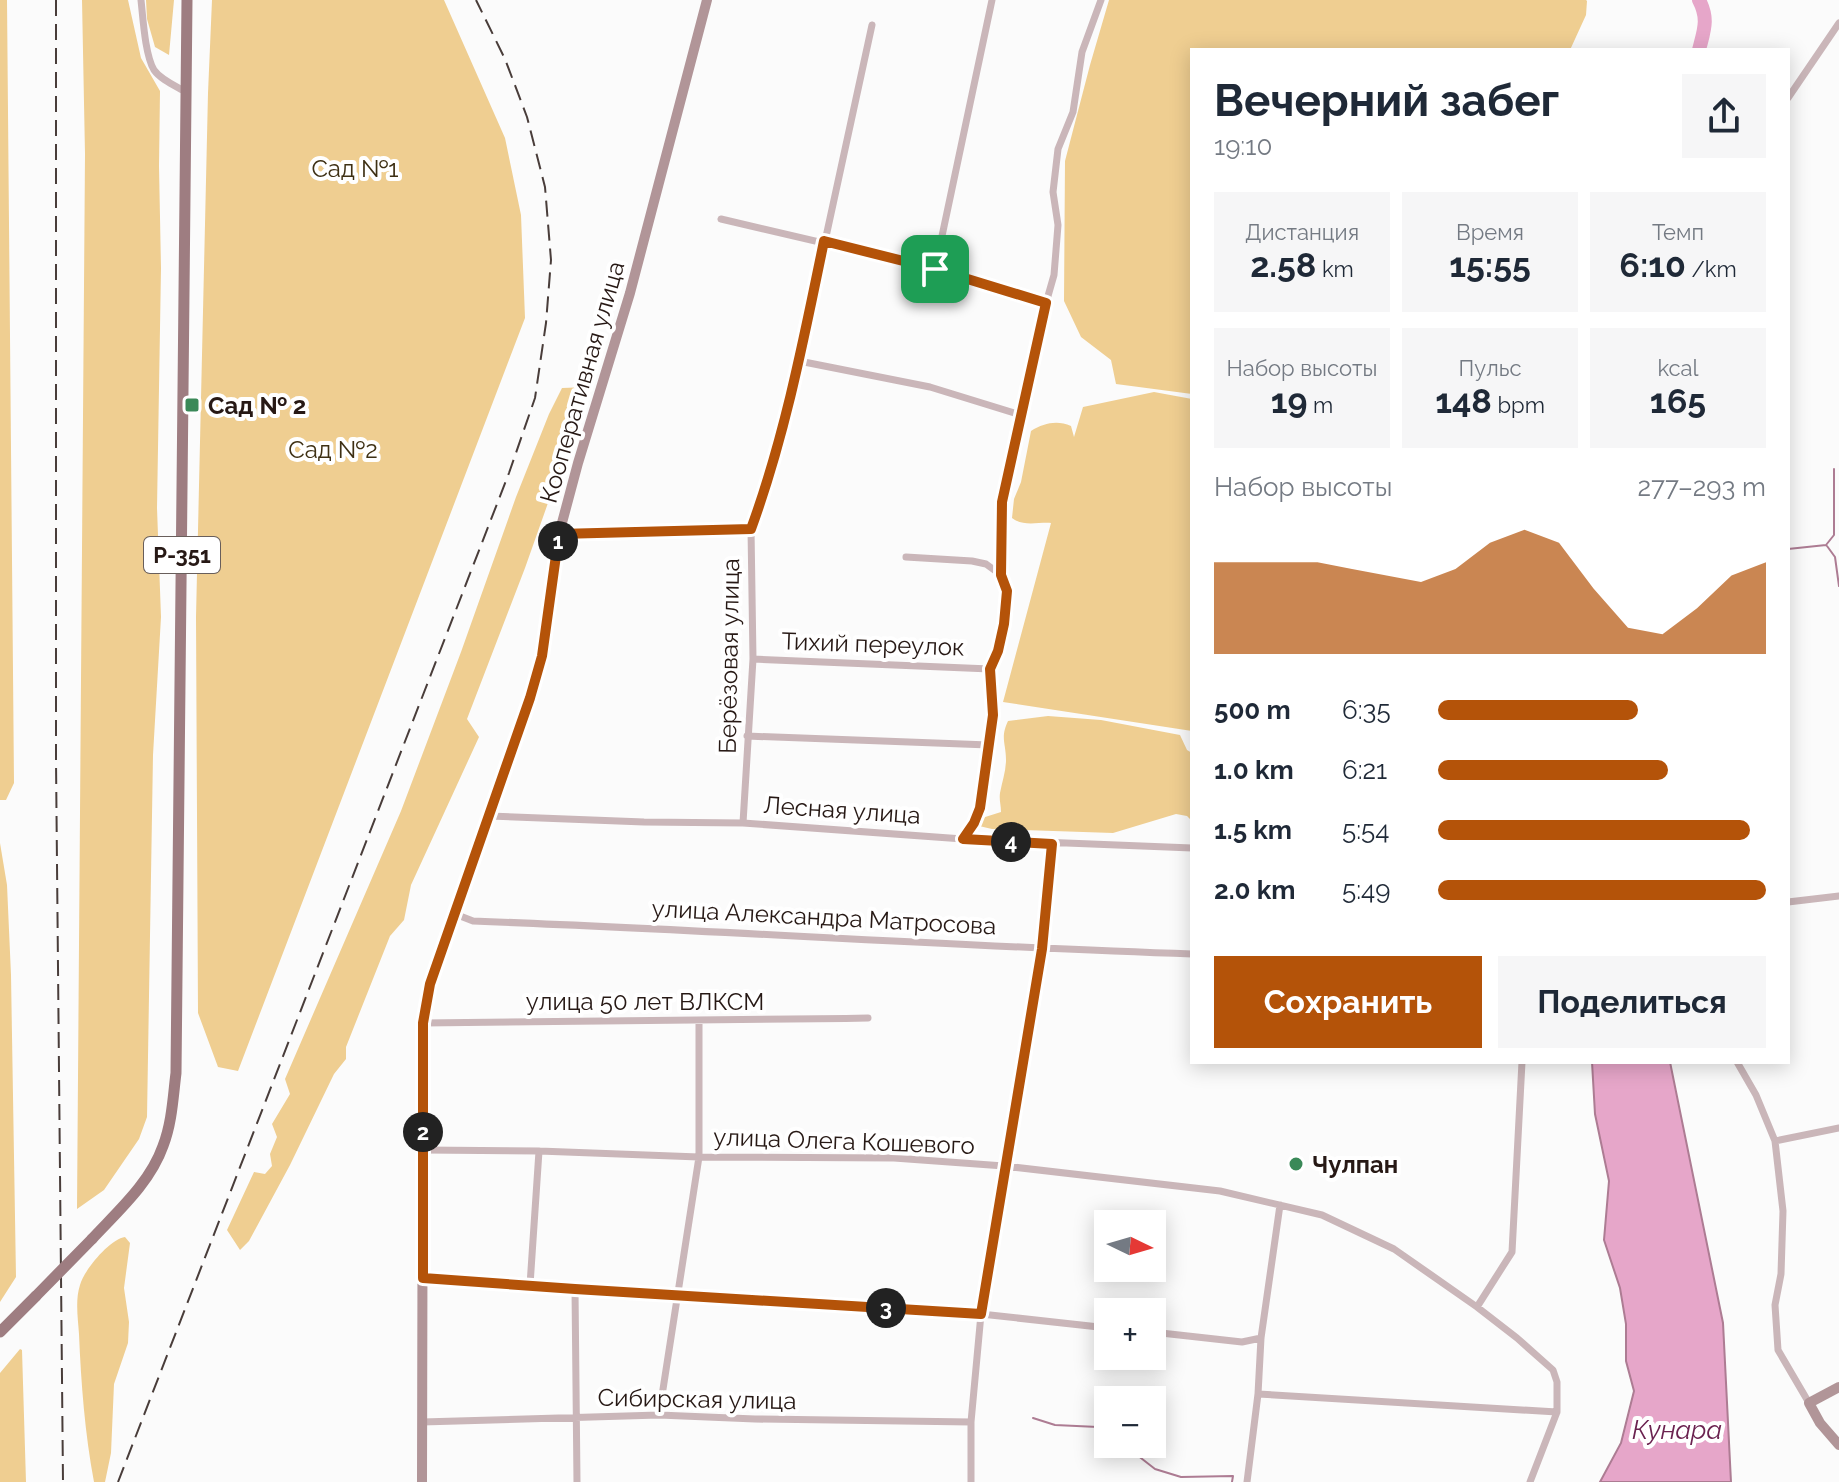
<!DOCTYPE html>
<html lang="ru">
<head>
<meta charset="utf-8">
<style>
	body { margin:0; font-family:Raleway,sans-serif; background:#f6f6f7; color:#1f2937; height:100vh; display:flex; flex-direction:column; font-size:30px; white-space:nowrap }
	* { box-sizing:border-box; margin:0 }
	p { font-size:26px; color:#747a83 }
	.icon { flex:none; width:44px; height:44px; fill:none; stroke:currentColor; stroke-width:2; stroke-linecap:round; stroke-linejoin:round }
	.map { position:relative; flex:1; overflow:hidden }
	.side { position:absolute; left:1190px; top:48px; width:600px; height:1016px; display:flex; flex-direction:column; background:#fff; border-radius:0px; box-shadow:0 4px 20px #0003 }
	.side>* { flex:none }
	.needle { width:52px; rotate:95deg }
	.tools { position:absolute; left:1094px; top:1210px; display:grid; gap:16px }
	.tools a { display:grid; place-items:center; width:72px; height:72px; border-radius:0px; background:#fff; box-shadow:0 4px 20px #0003; font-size:40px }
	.pin { position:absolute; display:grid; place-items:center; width:68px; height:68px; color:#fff; margin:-34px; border-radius:16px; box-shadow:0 4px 12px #0006 }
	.km { position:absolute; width:40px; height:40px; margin:-20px; border-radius:50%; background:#222; color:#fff; font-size:22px; line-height:40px; text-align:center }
	.round { display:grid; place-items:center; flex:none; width:84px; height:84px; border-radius:0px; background:#f6f6f7 }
	.head { display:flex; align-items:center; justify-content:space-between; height:136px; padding:0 24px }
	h1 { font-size:44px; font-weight:700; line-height:60px }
	.stats { display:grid; grid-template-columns:repeat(3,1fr); gap:12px; height:136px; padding:8px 24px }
	.stats div { display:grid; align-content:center; border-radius:0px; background:#f6f6f7; text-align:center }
	.stats b { font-size:34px; font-weight:700 }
	.stats small { font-size:22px; font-weight:400 }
	.stats p { font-size:22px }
	.chart { height:224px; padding:16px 24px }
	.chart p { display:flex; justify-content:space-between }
	.chart svg { width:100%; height:144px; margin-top:8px; fill:#b45309; opacity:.7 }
	.primary-button { display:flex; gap:16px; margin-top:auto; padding:16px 24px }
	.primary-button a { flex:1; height:92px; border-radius:0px; background:#b45309; color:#fff; font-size:32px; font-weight:700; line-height:92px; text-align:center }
	.primary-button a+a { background:#f6f6f7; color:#1f2937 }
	ul { padding:0 24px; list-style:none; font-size:26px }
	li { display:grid; grid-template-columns:128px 96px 1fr; align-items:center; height:60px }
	li i { height:20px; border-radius:10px; background:#b45309 }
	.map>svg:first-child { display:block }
	.green { fill:#efce91 }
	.water { fill:#e6a6c9; stroke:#ad7c93; stroke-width:2 }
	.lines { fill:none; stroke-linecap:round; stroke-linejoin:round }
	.stream { stroke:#ad7c93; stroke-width:2 }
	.river { stroke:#e6a6c9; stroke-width:14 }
	.street { stroke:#cab6b9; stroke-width:7 }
	.secondary { stroke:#b19598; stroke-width:10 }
	.primary { stroke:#9e7d81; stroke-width:11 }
	.rail { stroke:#493d3a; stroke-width:2; stroke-dasharray:16 8; stroke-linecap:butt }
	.primary-bridge { stroke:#9e7d81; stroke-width:11 }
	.route-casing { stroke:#fff; stroke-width:16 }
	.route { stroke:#b45309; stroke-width:10 }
	.poi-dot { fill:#3a8958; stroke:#fff; stroke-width:3 }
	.labels { text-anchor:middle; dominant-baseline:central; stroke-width:8; stroke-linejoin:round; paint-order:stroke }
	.shield { fill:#fff; stroke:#685e5b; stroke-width:2 }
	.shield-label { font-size:22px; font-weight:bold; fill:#271915 }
	.park-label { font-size:24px; fill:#3e3014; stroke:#fff }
	.street-label { font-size:24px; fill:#271915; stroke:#fff }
	.poi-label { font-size:24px; font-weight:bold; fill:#271915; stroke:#fff; text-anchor:start }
	.water-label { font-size:26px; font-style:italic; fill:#6b2250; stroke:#fff }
</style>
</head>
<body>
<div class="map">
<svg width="1839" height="1482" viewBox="0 0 1839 1482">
	<rect width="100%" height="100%" fill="#fbfbfb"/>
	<!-- green -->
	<path class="green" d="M0 0H7L14 783 6 800H0Z
		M82 0H128L141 58 160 91 159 166 161 268 157 508 161 617 153 755 147 1117 139 1139 104 1190 77 1209 85 154Z
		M146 0H174L169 55 155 47 147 19Z
		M212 0H444L505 138 521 215 525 318 238 1071 218 1067 198 1013 196 617 208 93Z
		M1109 0H1586L1587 1 1586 15 1570 50H1192V394L1116 384 1111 360 1081 337 1064 301 1065 161 1090 65Z
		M589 387 525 568 467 719 479 737 411 885 404 920 390 936 346 1047V1059L334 1074 290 1165 249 1241 240 1250 227 1230 254 1172 265 1174 272 1166 270 1154 277 1137 272 1124 290 1094 285 1079 401 811 461 652 516 497 549 414 562 388Z
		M1154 392 1192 399V731L1003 702 1051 523C1038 522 1023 527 1012 518L1014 499 1021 482 1031 431C1044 423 1057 420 1071 426L1074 437 1083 407Z
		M1048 716 1101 720 1180 735 1187 750 1192 753V821L1187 816 1176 814 1113 833 992 829 979 826 978 823 982 818 1001 812C1001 805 999 800 1000 793 1002 782 1006 771 1006 760 1006 743 1000 738 1008 721Z
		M0 843 7 885 11 975 16 1277 0 1302Z
		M125 1237 130 1243 124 1288 129 1322 128 1343 114 1384 111 1453 105 1482H94C85 1434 81 1383 79 1334 78 1319 75 1300 80 1285 84 1270 110 1239 125 1237Z
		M20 1349 22 1350 26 1482H0V1373Z"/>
	<!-- water -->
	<path class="water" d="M1592 1062H1670L1723 1323 1731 1482H1600L1621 1443 1634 1391 1626 1361V1324L1620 1288 1604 1240 1609 1181 1595 1114Z"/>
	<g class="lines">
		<!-- stream -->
		<path class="stream" d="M1827 546 1835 557 1839 586
			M1788 549 1826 545 1834 535V469
			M1033 1418 1055 1425 1098 1427 1108 1434
			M1123 1444 1155 1469 1181 1477 1233 1476 1232 1482"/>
		<!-- river -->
		<path class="river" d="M1699 0C1709 19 1704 30 1699 50"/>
		<!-- street -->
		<path class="street" d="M141 0C143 18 145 55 154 70 161 80 176 86 186 92
			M1788 98 1839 23
			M721 219 935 269 1046 303
			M935 269 992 0
			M799 361 930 387 1021 415
			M559 534 751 529
			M906 557 972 561 986 564 1001 575
			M753 659 990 669
			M747 736 989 745
			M489 816 644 822 743 823 963 839 1192 848
			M743 823 753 659 751 529 763 497 799 361 872 25
			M963 839 974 823 980 808 993 715 990 669 998 651 1004 624 1007 591 1001 575 1002 502 1046 303 1054 275 1058 225 1053 192 1058 149 1073 112 1082 52 1101 0
			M1788 902 1839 896
			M455 914 473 921C713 930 952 946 1192 954
			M423 1023C572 1021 720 1021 868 1018
			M1737 1062 1756 1095 1775 1141 1783 1211 1781 1274 1775 1305 1778 1350 1809 1403
			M1775 1141 1839 1128
			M423 1150 539 1151 699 1157 894 1158 1004 1166 1220 1191 1322 1215 1394 1249 1477 1307 1517 1338 1553 1370 1557 1382V1412L1530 1482
			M423 1278 575 1289 981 1314 1108 1328
			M530 1285 539 1151
			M575 1289 577 1482
			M1477 1307 1512 1252 1522 1062
			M1152 1332 1242 1342 1261 1338
			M1258 1394 1557 1412
			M659 1415 699 1157V1022
			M422 1422 659 1415 755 1419 971 1422
			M971 1482V1422L981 1314 1042 949 1052 844
			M1247 1482 1258 1394 1261 1338 1280 1205"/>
		<!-- secondary -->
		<path class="secondary" d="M1839 1387 1809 1403 1820 1423 1839 1445
			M422 1482 423 1023 430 984 530 698 542 656 559 534 578 463 630 293 707 0"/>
		<!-- primary -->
		<path class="primary" d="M92 1239C118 1211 150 1183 163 1146 172 1123 173 1097 176 1073L187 0
			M0 1332 36 1296"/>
		<!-- rail -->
		<path class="rail" d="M56 0V761L63 1482
			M118 1482 509 473 535 398 546 323 551 260 545 187 527 117 505 59 476 0"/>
		<!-- primary-bridge -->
		<path class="primary-bridge" d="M36 1296 92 1239"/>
	</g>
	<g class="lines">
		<!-- route casing -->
		<g class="route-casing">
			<path id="route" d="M824 241 935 269 1046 303 1002 502 1001 575 1007 591 1004 624 998 651 990 669 993 715 980 808 974 823 963 839 1052 844 1042 949 981 1314 575 1289 423 1278V1023L430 984 530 698 542 656 559 534 751 529C785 436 804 338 824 241Z"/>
		</g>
		<!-- route -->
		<use href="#route" class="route"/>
	</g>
	<!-- markers -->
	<g class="poi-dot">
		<rect x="184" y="397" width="16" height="16" rx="4"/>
		<circle cx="1296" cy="1164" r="8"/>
	</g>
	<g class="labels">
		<!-- shield labels -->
		<rect class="shield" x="144" y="537" width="76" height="36" rx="6"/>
		<g class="shield-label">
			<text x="182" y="555">Р-351</text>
		</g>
		<!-- park labels -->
		<g class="park-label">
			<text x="355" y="168">Сад №1</text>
			<text x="333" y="449">Сад №2</text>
		</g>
		<!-- street labels -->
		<g class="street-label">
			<text transform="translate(582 382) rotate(-74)">Кооперативная улица</text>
			<text transform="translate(873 644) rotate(2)">Тихий переулок</text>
			<text transform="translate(729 656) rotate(-89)">Берёзовая улица</text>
			<text transform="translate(842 810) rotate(4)">Лесная улица</text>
			<text transform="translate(824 917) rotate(3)">улица Александра Матросова</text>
			<text x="645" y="1001">улица 50 лет ВЛКСМ</text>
			<text transform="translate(844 1141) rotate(2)">улица Олега Кошевого</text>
			<text transform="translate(697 1399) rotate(1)">Сибирская улица</text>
		</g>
		<!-- poi labels -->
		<g class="poi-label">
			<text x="208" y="405">Сад № 2</text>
			<text x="1312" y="1164">Чулпан</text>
		</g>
		<!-- water labels -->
		<g class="water-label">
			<text x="1677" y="1430">Кунара</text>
		</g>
	</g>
</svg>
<div class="tools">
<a><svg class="needle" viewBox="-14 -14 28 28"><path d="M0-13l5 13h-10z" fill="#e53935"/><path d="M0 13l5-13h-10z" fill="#747a83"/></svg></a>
<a>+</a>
<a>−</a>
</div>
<div class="pin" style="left:935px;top:269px;background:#1e9e55"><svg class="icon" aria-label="arrive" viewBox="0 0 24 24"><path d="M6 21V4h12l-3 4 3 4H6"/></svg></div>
<b class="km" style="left:558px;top:541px">1</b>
<b class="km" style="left:423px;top:1132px">2</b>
<b class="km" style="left:886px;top:1308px">3</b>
<b class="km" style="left:1011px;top:842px">4</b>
<section class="side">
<div class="head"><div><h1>Вечерний забег</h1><p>19:10</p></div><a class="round"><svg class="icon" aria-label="share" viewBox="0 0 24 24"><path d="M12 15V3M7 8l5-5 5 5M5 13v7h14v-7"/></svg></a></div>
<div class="stats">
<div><p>Дистанция</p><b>2.58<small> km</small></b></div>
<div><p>Время</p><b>15:55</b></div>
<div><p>Темп</p><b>6:10<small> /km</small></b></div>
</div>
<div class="stats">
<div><p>Набор высоты</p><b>19<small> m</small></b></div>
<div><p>Пульс</p><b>148<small> bpm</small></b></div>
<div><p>kcal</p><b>165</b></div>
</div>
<div class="chart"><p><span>Набор высоты</span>277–293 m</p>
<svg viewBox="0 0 160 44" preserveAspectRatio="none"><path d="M0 44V16L10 16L20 16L30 16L40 18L50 20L60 22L70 18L80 10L90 6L100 10L110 24L120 36L130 38L140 30L150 20L160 16V44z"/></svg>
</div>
<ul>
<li><b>500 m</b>6:35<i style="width:61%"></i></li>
<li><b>1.0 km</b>6:21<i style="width:70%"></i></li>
<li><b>1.5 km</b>5:54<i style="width:95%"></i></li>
<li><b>2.0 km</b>5:49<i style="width:100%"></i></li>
</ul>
<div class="primary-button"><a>Сохранить</a><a>Поделиться</a></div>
</section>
</div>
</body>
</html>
